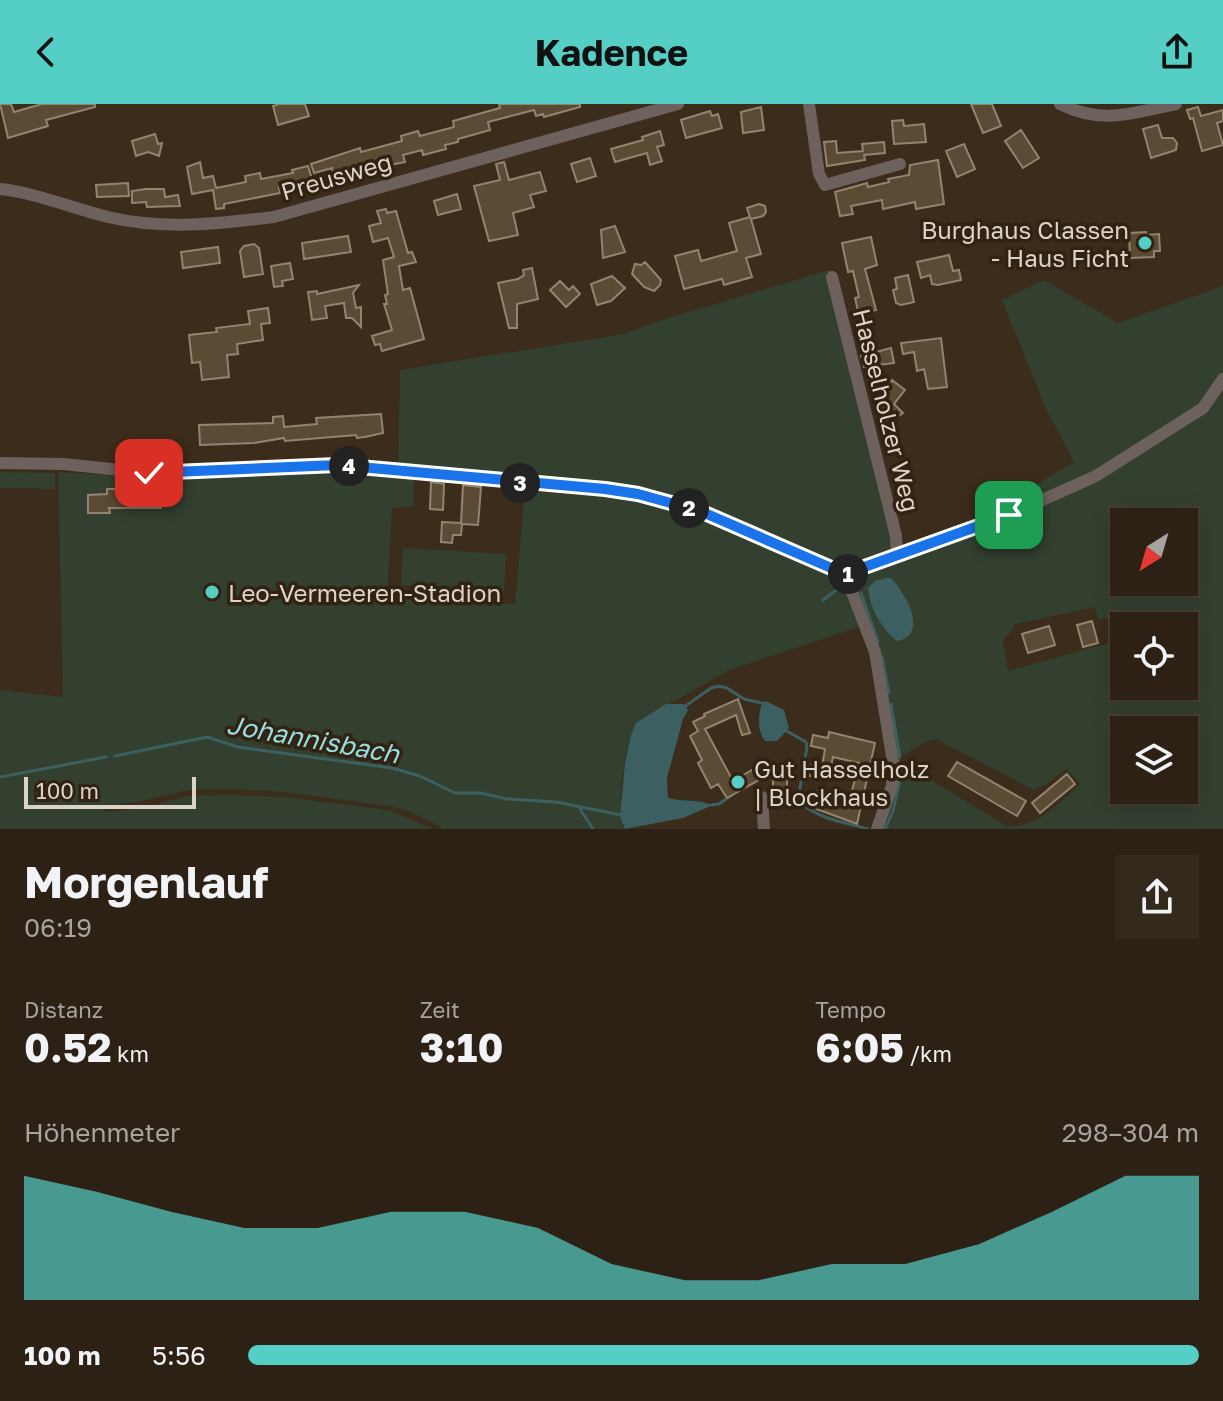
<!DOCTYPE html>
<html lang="de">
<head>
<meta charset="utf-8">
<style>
	body { margin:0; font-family:"Golos Text",sans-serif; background:#34291d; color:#f1f3f6; height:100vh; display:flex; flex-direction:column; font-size:30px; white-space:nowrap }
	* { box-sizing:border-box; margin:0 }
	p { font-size:26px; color:#a6a3a0 }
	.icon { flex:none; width:44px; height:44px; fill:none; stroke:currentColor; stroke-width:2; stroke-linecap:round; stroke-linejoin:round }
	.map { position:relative; height:725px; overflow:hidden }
	.panel { display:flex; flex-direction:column; background:#2c2114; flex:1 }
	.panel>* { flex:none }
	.needle { width:52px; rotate:217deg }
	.buttons { position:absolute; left:1110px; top:404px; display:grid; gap:16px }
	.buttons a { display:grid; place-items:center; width:88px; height:88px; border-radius:0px; background:#2c2114; box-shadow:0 4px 20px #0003,0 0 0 2px #483e34; font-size:40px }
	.scale { position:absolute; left:24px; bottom:20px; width:172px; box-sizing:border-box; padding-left:8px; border:4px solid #dcd3c8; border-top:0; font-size:22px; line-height:28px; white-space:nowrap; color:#dcd3c8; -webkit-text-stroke:6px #312211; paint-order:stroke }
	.pin { position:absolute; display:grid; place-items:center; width:68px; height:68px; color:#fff; margin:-34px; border-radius:16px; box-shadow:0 4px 12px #0006 }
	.km { position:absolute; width:40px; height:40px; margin:-20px; border-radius:50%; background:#222; color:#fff; font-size:22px; line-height:40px; text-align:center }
	.round { display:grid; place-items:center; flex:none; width:84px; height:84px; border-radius:0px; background:#34291d }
	.headline { display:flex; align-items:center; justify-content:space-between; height:136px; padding:0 24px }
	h1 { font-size:44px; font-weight:700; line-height:60px }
	.figures { display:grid; grid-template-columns:repeat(3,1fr); gap:12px; height:136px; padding:8px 24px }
	.figures div { display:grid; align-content:center }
	.figures b { font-size:40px; font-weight:700 }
	.figures small { font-size:22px; font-weight:400 }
	.figures p { font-size:22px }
	.chart { height:224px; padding:16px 24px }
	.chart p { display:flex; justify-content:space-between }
	.chart svg { width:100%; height:144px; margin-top:8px; fill:#55cec5; opacity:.7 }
	ul { padding:0 24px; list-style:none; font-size:26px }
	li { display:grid; grid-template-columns:128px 96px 1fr; align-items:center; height:60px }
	li i { height:20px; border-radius:10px; background:#55cec5 }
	header { display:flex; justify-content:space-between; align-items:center; height:104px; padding:0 24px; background:#55cec5; color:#111; font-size:36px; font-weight:700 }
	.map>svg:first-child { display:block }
	.green { fill:#33402f; fill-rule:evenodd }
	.water { fill:#3c6061 }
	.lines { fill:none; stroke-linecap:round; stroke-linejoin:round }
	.stream { stroke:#3c6061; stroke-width:3 }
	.building { fill:#5b4a34; stroke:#94846f; stroke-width:2 }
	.minor { stroke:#6c615c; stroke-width:12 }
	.route-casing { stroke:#fff; stroke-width:16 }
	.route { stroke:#1a73e8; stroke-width:10 }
	.poi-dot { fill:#55cec5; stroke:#312211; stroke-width:3 }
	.labels { text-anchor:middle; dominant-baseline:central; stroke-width:7; stroke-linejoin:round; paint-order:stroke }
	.street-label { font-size:24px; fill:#dcd3c8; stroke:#312211 }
	.poi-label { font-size:24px; fill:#dcd3c8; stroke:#312211; text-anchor:start }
	.water-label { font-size:26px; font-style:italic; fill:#95dde0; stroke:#312211 }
</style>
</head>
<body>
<header><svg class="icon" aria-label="back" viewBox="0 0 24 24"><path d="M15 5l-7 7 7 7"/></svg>Kadence<svg class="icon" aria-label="share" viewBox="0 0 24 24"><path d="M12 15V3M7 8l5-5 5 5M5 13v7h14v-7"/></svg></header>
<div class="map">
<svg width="1223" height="725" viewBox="0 0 1223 725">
	<rect width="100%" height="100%" fill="#3b2c1b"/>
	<!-- green -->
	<path class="green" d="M829 166 894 438 893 446 843 465 687 397 398 361 400 266 624 230 665 215Z
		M1044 176 1118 219 1223 182V725H882L901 669 909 663 1007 722C1036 725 1060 698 1080 680L1066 665 1047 680 1034 686 936 635C921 637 915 647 901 652L900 660H897L858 491V478L865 469 1011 418 1008 404 1024 388 1074 358 1046 305 1002 196ZM1124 418H1184V478H1124ZM891 474 904 490 914 517 885 522 876 511 868 490 878 476ZM1095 503 1098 516 1127 509 1130 522H1184V582H1124V535L1008 567 1003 537 1016 520ZM1124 626H1184V686H1124Z
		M277 367H332L414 373 413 403 392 404 387 492 515 500 525 384 606 390 691 407 832 468 843 476 862 522 729 566 636 619C625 644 615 700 625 725H444L407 706 389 702 285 688 231 685 188 686 137 698 104 702V708L137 705 189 692 231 691 284 693 389 706 433 725H0V586L63 593 58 368 179 376Z
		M0 368 55 369V385L0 384Z
		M403 444 506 450 504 487 401 481Z"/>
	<!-- water -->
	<path class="water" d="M886 474H891C905 488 930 531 897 537 882 525 869 503 868 484L875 477Z
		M766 597 784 606 789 624 777 637H765C757 627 758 611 762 599Z
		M666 600H684L688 606 683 615 667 674 668 694C683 698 698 695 713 701L683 714 625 725 620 712 625 659 631 631 636 619Z"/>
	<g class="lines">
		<!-- stream -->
		<path class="stream" d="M861 489 878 538
			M823 496 842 482
			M882 553 889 589
			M891 600 900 653
			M684 603 711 584 719 582 727 584 744 595 762 599
			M785 626 806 638 807 643 799 690 802 700C822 716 844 718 868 725
			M115 652 207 633 238 643 392 664 420 672 455 689H481L507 695 556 698 621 711
			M0 673 106 653
			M711 701 719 700 732 691
			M580 705 593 725
			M885 725 893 707 901 672"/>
	</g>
	<!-- building -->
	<path class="building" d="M0 0H11L14 8 42 0H95V3L46 16 48 22 8 34Z
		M279 0H305L309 12 278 21 273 2Z
		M499 0H580V3L544 13 543 10 536 12 534 6 488 18 490 26 458 35V38L445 41 446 45 423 51 422 46 403 51 405 58 375 64 377 69 361 73 358 61 333 69 332 64 314 69 311 60 360 44 361 48 402 37 401 32 418 27 420 32 454 23 453 17 500 4Z
		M971 0H992L1001 22 983 29Z
		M761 3 764 26 743 29 741 8Z
		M1198 3 1201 12 1223 6V17L1217 19 1223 41 1202 47 1193 14 1190 15 1187 6Z
		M710 7 712 12 718 10 722 24 686 34 681 16Z
		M903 16 904 22 924 20 926 38 894 40 892 17Z
		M1158 21 1162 34H1173L1177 39 1176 46 1151 54 1143 25Z
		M1021 26 1039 54 1023 64 1005 37Z
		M660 27 664 41 657 43 662 57 650 61 647 49 615 58 611 45 643 36 642 33Z
		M155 30 158 40 162 39 159 52 148 48 136 52 132 37Z
		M836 37 837 49 863 47 862 40 884 38 885 49 864 51 865 56 827 62 824 38Z
		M964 40 975 65 957 73 946 47Z
		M590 54 596 72 577 78 571 60Z
		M938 56 944 100 916 105 915 98 883 105 882 96 851 102 853 110 840 112 835 88 867 79 868 83 889 78 888 75 909 71 910 61Z
		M200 58 203 74 213 72 216 84 246 78 245 72 260 69 261 75 293 69 292 66 308 62 313 78 279 83 280 89 224 100V104L216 105 213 86 192 90 187 63Z
		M504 58 509 76 540 68 546 87 530 91 534 103 513 109 518 131 489 137 474 82 500 76 496 60Z
		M128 79 129 92 97 93 96 81Z
		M146 85H164L165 93 178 91 180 102 147 103 146 98 132 99V87Z
		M457 90 461 105 438 111 434 97Z
		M759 100 765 102 766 108 763 112 751 115 761 150 746 154 752 173 724 181 722 175 684 185 675 152 698 146 701 157 737 147 729 119 750 113 747 104Z
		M386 105 387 109 396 107 408 149 412 148 416 158 399 162 403 186 410 184 424 235 382 247 380 240 375 241 372 232 392 226 384 200H387L385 191 388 190 383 156 394 153 388 134 373 138 369 122 381 119 377 107Z
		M615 122 625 148 603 154 601 126Z
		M1146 128V131L1159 130 1160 147H1154V153L1130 154 1129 129Z
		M348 132 351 148 304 155 302 139Z
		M871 133 877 161 865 165 876 206 863 209 858 207 855 194 859 193 853 167 848 168 842 139Z
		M254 140 259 144 263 170 244 173 240 147 244 142Z
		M218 143 220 159 183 164 181 148Z
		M949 151 953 167 959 166 961 176 938 181 932 180 930 171 921 174 917 158Z
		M645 158 661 176 660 181 654 187 644 183 632 170 635 160 641 161Z
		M290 159 293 175 282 177 283 182 274 183 271 162Z
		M532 164 538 195 517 200V224H509L498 179 518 175 524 171 523 166Z
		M908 171 914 198 901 201 896 199 893 186 897 185 895 174Z
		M612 172 625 184 611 197 597 201 591 180Z
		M560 177 569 186 573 182 580 190 566 203 550 186Z
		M359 181 353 189 356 204 361 203V223L352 214H346L344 199 325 202 327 214 312 216 308 188 317 187V190Z
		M268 204 270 219 261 220 263 236 237 240 238 250 227 251 229 273 202 276 200 258 192 259 189 231 217 228 216 224 250 220 248 207Z
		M941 234 947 283 928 285 924 265 917 267 914 248 903 250 901 239Z
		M891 244 894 259 864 263 861 252Z
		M892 276 905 286 894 300 903 309 890 319 875 299Z
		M381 310 383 329 365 333 357 334 356 331 285 337 284 334 254 339 200 341 199 321 273 319V313L283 312 284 323 317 320 316 314Z
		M431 378 444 380 443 406 430 405Z
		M463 381 481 383 478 421 462 420 461 431H453L452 439 441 438 442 418 461 419Z
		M107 385H161V404H109L110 409H88V391L107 390Z
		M1092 517 1098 539 1083 543 1077 521Z
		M1049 522 1055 541 1028 549 1022 530Z
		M738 595 750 629 742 631 736 611 705 625 733 677 757 663H787V684H773V668L727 694 718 680 711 684 698 659 702 656 690 632 698 627 693 618 705 612 704 610Z
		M829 628 875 639 857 720 814 704 817 687 849 699 859 659 833 653 828 675 809 672 811 661 822 663 825 645 811 642 813 631 828 634Z
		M957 658 1026 697 1017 712 948 672Z
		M1067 670 1075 680 1040 709 1032 699Z"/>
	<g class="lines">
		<!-- minor -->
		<path class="minor" d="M809 0 819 70 825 81 900 60
			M1060 0C1103 21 1132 9 1176 0
			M0 85C36 89 72 104 108 113 163 126 218 120 274 113L678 0
			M832 173 896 432 897 450
			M0 359 63 360 149 369 337 361 605 385 638 390 700 407 845 470 1009 411 1096 372 1203 304 1223 275
			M845 470 875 548 893 658 892 682 877 725
			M762 693 764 725"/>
	</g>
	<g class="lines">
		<!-- route casing -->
		<g class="route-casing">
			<path id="route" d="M149 369 337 361 605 385 638 390 700 407 845 470 1009 411"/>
		</g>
		<!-- route -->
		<use href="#route" class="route"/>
	</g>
	<!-- markers -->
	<g class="poi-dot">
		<circle cx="1145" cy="139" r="8"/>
		<circle cx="212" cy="488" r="8"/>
		<circle cx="738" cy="678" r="8"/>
	</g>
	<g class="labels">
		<!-- street labels -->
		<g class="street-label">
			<text transform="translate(336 72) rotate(-16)">Preusweg</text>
			<text transform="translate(887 306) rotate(76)">Hasselholzer Weg</text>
		</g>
		<!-- poi labels -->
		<g class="poi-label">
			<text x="1129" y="125" text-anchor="end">Burghaus Classen<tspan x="1129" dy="28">- Haus Ficht</tspan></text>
			<text x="228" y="488">Leo-Vermeeren-Stadion</text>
			<text x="754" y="664">Gut Hasselholz<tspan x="754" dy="28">| Blockhaus</tspan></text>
		</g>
		<!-- water labels -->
		<g class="water-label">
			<text transform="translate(313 635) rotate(10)">Johannisbach</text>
		</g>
	</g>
</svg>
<div class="buttons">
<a><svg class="needle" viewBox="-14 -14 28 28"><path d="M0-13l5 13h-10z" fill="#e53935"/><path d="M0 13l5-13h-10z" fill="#a6a3a0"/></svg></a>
<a><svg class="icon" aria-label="locate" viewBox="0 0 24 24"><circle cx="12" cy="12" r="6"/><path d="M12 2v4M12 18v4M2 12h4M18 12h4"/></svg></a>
<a><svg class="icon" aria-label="layers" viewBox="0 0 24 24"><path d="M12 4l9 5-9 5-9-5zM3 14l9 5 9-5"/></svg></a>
</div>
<div class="scale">100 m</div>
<div class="pin" style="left:1009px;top:411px;background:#1e9e55"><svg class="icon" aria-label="arrive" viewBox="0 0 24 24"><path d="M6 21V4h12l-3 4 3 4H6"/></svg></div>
<div class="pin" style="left:149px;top:369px;background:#d93025"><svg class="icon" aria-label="check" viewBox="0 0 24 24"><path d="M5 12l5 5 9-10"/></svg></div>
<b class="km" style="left:848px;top:470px">1</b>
<b class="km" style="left:689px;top:404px">2</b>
<b class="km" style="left:520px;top:379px">3</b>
<b class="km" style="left:349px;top:362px">4</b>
</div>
<section class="panel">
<div class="headline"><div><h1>Morgenlauf</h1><p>06:19</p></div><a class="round"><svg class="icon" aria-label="share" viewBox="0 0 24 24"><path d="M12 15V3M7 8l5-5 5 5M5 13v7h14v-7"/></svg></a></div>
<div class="figures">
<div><p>Distanz</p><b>0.52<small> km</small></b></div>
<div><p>Zeit</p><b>3:10</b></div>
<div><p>Tempo</p><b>6:05<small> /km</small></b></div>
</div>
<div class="chart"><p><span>Höhenmeter</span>298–304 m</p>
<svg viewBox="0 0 160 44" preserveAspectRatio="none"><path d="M0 44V6L10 11L20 17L30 22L40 22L50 17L60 17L70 22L80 33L90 38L100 38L110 33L120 33L130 27L140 17L150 6L160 6V44z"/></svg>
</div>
<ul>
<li><b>100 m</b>5:56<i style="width:100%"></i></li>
</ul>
</section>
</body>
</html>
